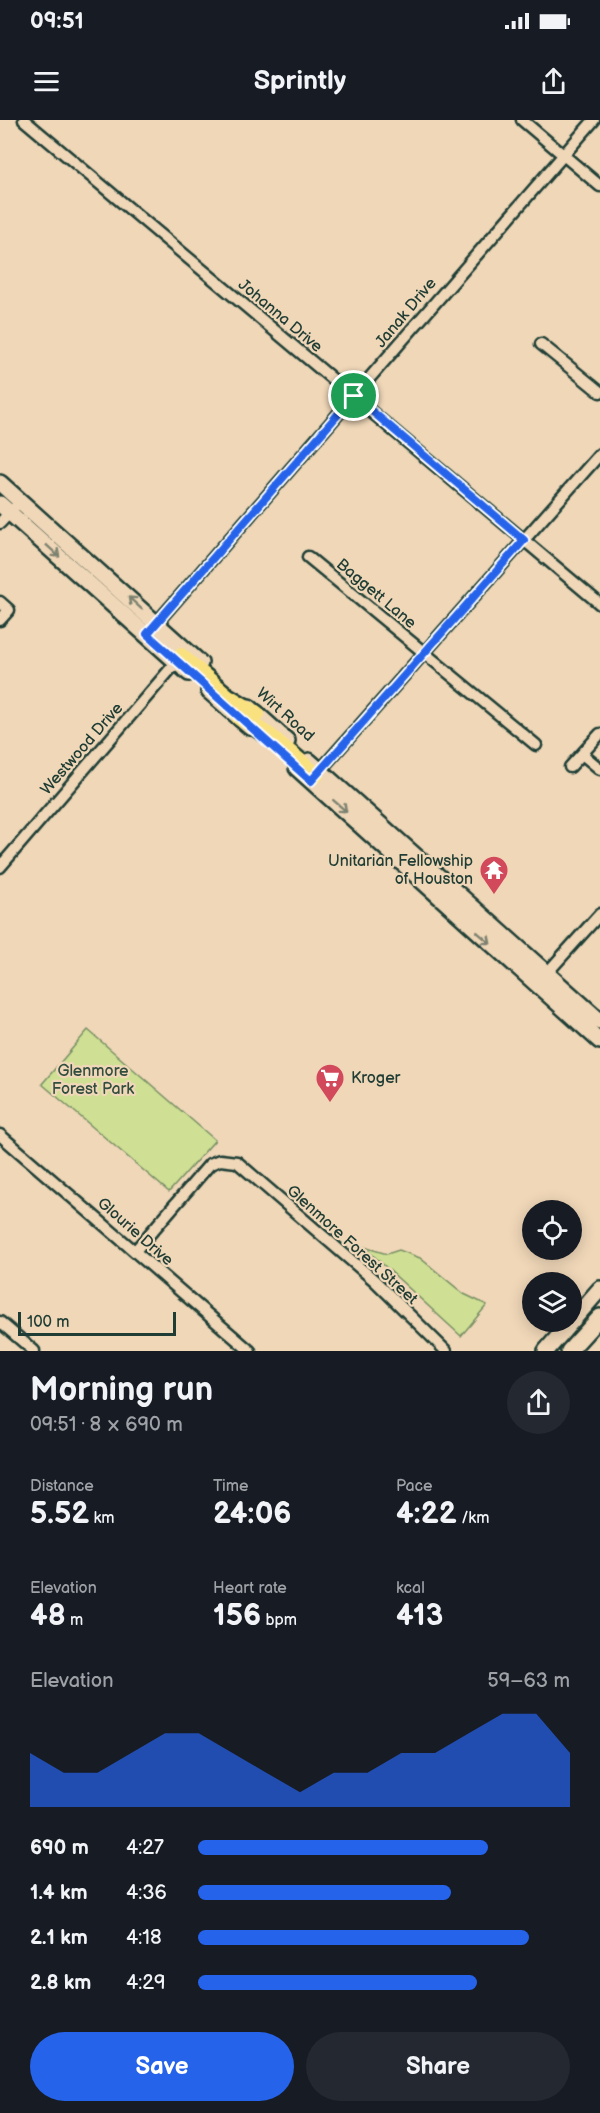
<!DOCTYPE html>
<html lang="en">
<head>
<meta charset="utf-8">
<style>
	body { margin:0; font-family:"Balsamiq Sans",sans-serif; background:#242831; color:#f1f3f6; height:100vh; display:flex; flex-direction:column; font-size:22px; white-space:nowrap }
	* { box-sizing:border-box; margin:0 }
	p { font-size:20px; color:#9ea1a6 }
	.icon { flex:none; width:33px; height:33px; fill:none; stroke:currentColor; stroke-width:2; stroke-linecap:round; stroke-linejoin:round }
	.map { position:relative; height:1231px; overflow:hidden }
	.sheet { display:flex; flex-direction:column; background:#171b24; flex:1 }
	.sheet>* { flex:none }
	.tools { position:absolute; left:522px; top:1080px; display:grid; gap:12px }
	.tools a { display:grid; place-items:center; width:60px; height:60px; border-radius:50%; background:#171b24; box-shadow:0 3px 15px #0003; font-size:30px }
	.scale { position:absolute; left:18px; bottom:15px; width:158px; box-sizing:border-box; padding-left:6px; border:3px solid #1f3d34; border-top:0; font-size:16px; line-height:21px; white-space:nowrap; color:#1f3d34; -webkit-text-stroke:4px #f0d7b8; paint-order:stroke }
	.pin { position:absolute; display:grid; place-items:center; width:51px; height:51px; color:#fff; margin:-26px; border:3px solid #fff; border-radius:50%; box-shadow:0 2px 6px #0007 }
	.round { display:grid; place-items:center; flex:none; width:63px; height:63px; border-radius:32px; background:#242831 }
	.head { display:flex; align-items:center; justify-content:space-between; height:102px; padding:0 30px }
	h1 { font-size:33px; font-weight:600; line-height:45px }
	.metrics { display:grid; grid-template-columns:repeat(3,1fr); gap:9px; height:102px; padding:6px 30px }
	.metrics div { display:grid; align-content:center }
	.metrics b { font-size:30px; font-weight:600 }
	.metrics small { font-size:16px; font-weight:400 }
	.metrics p { font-size:16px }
	.chart { height:168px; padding:12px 30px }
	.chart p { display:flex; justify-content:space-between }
	.chart svg { width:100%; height:108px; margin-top:6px; fill:#2563eb; opacity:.7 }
	.button { display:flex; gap:12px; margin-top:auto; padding:12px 30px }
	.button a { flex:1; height:69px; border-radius:36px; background:#2563eb; color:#fff; font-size:24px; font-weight:600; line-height:69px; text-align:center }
	.button a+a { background:#242831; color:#f1f3f6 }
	ul { padding:0 30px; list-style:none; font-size:20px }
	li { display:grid; grid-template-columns:96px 72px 1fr; align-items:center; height:45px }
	li i { height:15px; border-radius:8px; background:#2563eb }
	.status { display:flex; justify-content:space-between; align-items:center; height:42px; padding:0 30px; background:#171b24; direction:ltr }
	.status svg { height:16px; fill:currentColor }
	header { display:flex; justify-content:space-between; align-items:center; height:78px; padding:0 30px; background:#171b24; font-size:27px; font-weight:600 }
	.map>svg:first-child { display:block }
	.green { fill:#cfe094; stroke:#778e64; stroke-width:1.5 }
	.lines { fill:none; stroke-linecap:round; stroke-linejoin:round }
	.street-casing { stroke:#1f3d34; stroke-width:15 }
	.secondary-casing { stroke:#1f3d34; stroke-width:20 }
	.primary-casing { stroke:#1f3d34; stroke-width:21 }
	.street { stroke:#f0d7b8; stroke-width:10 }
	.secondary { stroke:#f0d7b8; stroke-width:15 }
	.primary { stroke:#fae180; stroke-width:16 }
	.oneway { stroke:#7d826f }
	.route-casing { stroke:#fff; stroke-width:12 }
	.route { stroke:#2563eb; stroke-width:8 }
	.labels { text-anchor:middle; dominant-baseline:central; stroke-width:4.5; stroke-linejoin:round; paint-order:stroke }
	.street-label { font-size:16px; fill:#1f3d34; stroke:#f0d7b8 }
	.poi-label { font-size:16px; fill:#1f3d34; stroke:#f0d7b8; text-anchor:end }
	.park-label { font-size:16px; fill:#314d3e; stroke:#f0d7b8 }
</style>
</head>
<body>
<div class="status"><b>09:51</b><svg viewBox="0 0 49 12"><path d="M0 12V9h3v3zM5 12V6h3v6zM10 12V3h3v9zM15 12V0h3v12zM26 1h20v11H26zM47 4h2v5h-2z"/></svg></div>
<header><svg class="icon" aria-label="menu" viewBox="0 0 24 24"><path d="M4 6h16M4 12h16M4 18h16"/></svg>Sprintly<svg class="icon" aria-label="share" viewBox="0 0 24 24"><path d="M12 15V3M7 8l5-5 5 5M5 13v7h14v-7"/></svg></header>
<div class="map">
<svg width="600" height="1231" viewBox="0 0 600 1231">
	<rect width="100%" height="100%" fill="#f0d7b8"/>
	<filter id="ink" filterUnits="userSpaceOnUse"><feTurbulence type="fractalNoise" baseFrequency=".0167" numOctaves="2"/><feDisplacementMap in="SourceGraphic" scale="12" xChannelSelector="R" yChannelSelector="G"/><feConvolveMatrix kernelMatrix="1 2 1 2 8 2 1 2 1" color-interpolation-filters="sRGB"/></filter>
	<g filter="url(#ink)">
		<!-- green -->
		<path class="green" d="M88 910 215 1020 169 1072 42 964Z
			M364 1127 387 1134 399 1130 420 1138 464 1174 487 1185 461 1216Z"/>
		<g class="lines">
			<!-- street casing -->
			<g class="street-casing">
				<path id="street" d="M24 0 600 484
					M522 0 600 66
					M541 224 600 272
					M0 403 14 388
					M308 437 536 625
					M0 482 9 490 0 500
					M153 507 594 0
					M582 634 600 649
					M570 647 600 614
					M316 655 600 334
					M0 747 180 538
					M547 853 600 794
					M0 1015 250 1231
					M135 1131 210 1044 220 1040 237 1042 374 1160 446 1231
					M0 1202 34 1231"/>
			</g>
			<!-- secondary casing -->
			<g class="secondary-casing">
				<path id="secondary" d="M0 363 200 543
					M0 384 189 553
					M209 571 250 607
					M249 587 287 621
					M309 641 600 901
					M297 648 600 921
					M572 1201 600 1169
					M546 1231 571 1202
					M569 1231 600 1197"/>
			</g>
			<!-- primary casing -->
			<g class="primary-casing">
				<path id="primary" d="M181 536 227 576 257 594
					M240 598 270 616 316 655"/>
			</g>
			<!-- street -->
			<use href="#street" class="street"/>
			<!-- secondary -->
			<use href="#secondary" class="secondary"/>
			<!-- primary -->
			<use href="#primary" class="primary"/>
		</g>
		<!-- one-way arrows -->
		<defs><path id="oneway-shaft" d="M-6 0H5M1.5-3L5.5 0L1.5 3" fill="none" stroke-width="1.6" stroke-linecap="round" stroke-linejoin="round" transform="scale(1.5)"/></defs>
		<g class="oneway">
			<use href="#oneway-shaft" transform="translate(53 431) rotate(42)"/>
			<use href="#oneway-shaft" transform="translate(135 483) rotate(-138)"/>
			<use href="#oneway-shaft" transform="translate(340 686) rotate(41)"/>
			<use href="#oneway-shaft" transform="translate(484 818) rotate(41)"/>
		</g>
	</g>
	<g class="lines" filter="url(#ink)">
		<!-- route casing -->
		<g class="route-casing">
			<path id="route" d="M354 276 524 420 311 661 147 514Z"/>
		</g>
		<!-- route -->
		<use href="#route" class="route"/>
	</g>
	<!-- icons -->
	<defs>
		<g id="temple-pin" transform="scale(1.5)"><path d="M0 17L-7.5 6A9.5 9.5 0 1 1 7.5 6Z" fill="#d1495b" stroke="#f0d7b8"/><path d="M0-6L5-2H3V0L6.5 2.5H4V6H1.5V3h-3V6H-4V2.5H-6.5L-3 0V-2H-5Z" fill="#fff"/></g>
		<g id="supermarket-pin" transform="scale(1.5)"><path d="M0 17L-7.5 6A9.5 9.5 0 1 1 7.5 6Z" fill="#d1495b" stroke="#f0d7b8"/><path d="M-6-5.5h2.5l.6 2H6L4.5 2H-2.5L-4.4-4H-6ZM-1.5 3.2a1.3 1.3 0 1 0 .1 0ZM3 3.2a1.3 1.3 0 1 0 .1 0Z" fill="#fff"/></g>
	</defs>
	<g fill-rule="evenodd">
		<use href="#temple-pin" x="494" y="750"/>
		<use href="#supermarket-pin" x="330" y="958"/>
	</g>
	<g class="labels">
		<!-- street labels -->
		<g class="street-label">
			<text transform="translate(406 193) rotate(-50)">Janak Drive</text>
			<text transform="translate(280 196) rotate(40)">Johanna Drive</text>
			<text transform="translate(376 474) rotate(40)">Baggett Lane</text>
			<text transform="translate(285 595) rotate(42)">Wirt Road</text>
			<text transform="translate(82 629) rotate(-49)">Westwood Drive</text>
			<text transform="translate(135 1112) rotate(41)">Glourie Drive</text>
			<text transform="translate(352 1125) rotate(42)">Glenmore Forest Street</text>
		</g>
		<!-- poi labels -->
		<g class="poi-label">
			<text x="473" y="741">Unitarian Fellowship<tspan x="473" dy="18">of Houston</tspan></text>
			<text x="351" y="958" text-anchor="start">Kroger</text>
		</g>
		<!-- park labels -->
		<g class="park-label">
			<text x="93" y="951">Glenmore<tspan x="93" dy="18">Forest Park</tspan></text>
		</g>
	</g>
</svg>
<div class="tools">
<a><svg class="icon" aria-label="locate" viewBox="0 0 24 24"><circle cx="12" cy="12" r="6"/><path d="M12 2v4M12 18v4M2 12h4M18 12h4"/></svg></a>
<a><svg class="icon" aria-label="layers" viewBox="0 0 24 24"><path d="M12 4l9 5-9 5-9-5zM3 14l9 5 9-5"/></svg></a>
</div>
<div class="scale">100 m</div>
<div class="pin" style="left:354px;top:276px;background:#1e9e55"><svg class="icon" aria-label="arrive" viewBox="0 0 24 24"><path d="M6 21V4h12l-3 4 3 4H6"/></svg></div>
</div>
<section class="sheet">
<div class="head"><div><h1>Morning run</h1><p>09:51 · 8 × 690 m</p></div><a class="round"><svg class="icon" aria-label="share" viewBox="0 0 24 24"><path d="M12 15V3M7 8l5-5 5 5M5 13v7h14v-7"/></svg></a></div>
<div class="metrics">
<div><p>Distance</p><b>5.52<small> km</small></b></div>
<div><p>Time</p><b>24:06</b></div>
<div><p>Pace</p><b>4:22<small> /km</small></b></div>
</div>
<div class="metrics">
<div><p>Elevation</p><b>48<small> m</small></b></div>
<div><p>Heart rate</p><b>156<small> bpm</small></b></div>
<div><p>kcal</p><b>413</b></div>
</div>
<div class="chart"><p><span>Elevation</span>59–63 m</p>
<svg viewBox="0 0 160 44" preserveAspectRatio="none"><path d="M0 44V22L10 30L20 30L30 22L40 14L50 14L60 22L70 30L80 38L90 30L100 30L110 22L120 22L130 14L140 6L150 6L160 22V44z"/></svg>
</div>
<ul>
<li><b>690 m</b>4:27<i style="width:78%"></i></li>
<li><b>1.4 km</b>4:36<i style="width:68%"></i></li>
<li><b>2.1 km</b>4:18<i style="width:89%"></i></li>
<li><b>2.8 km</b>4:29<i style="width:75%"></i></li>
</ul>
<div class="button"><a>Save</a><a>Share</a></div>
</section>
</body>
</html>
